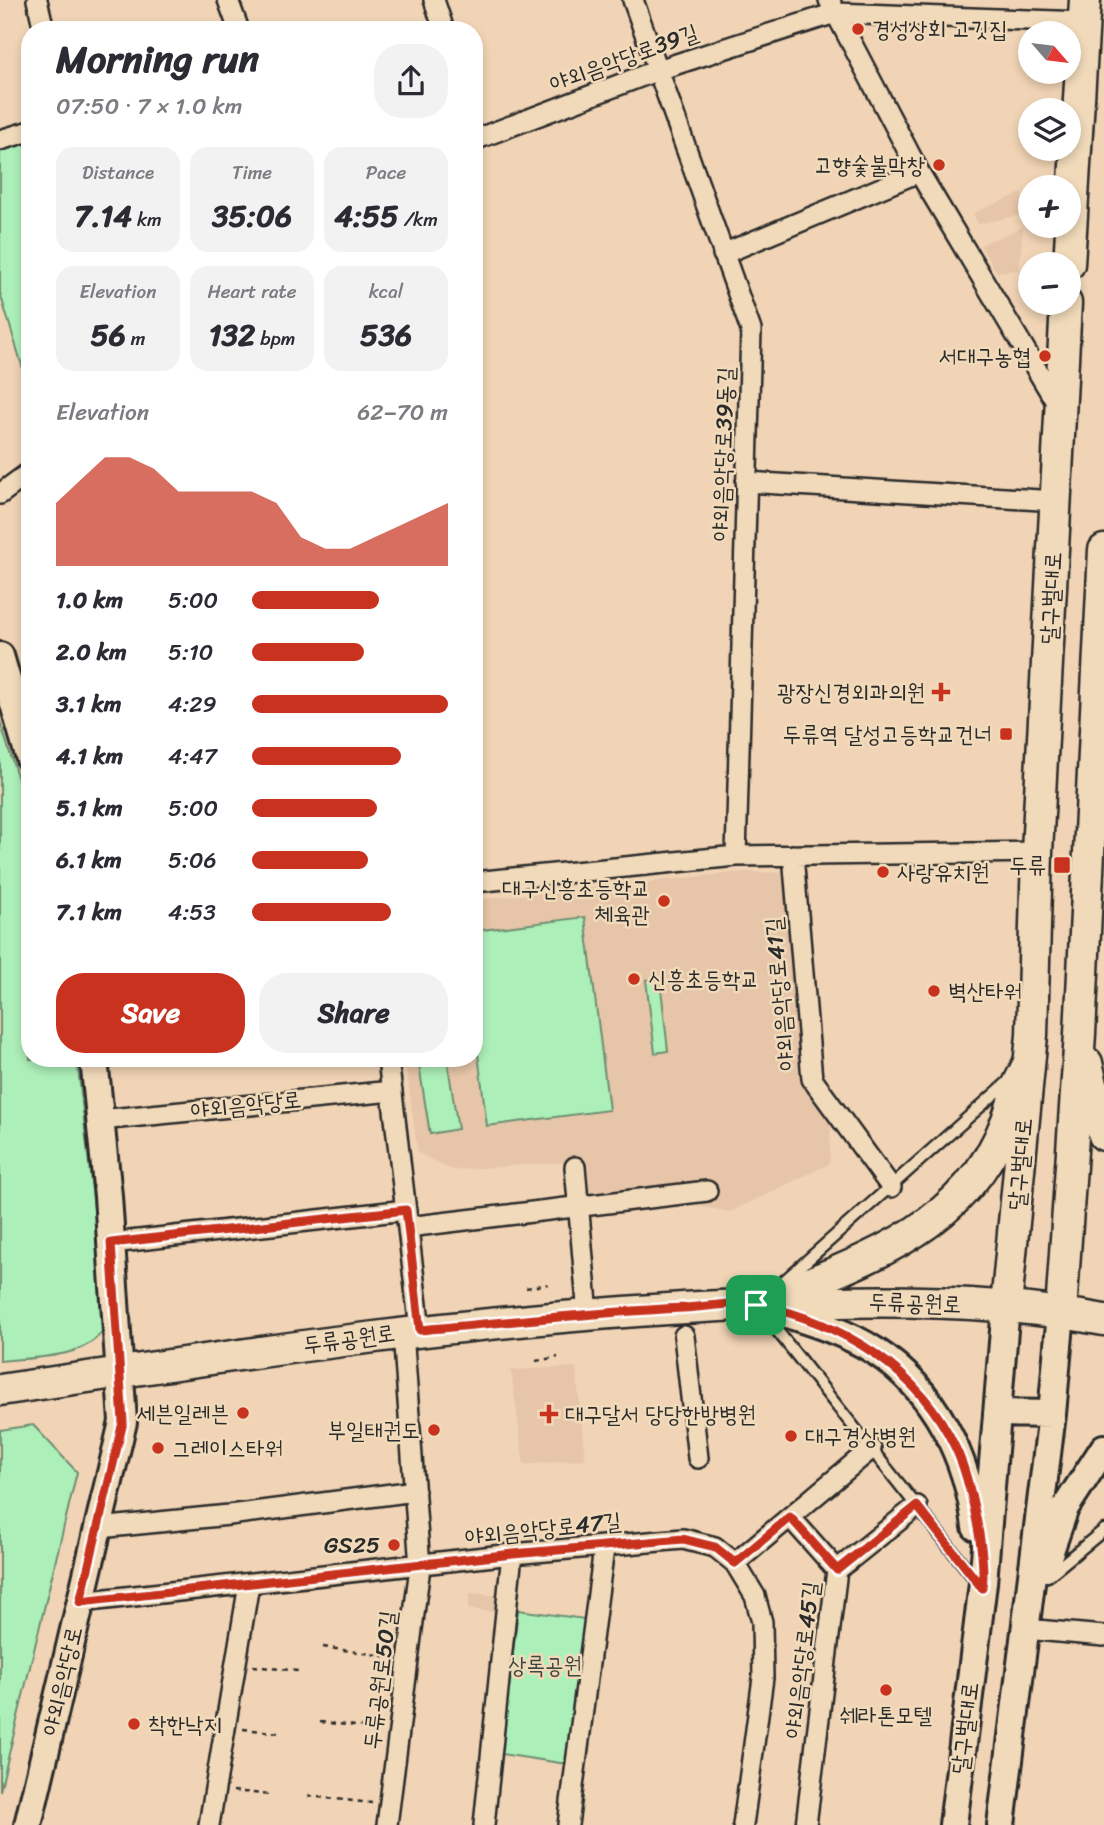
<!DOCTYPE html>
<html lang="en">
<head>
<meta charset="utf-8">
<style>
	body { margin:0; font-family:Sriracha,"Poor Story",sans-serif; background:#f2f2f3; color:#2b2b33; height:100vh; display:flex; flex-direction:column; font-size:26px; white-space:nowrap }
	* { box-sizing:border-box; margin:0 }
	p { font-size:23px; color:#7c7c81 }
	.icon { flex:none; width:38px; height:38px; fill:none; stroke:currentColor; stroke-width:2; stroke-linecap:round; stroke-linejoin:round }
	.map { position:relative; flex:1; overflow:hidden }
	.details { position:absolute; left:21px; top:21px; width:462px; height:1046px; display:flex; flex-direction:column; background:#fff; border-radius:28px; box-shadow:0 4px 10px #0003 }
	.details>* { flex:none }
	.needle { width:46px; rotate:118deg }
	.fabs { position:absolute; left:1018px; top:21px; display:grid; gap:14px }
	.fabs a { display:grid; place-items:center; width:63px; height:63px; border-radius:50%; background:#fff; box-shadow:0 4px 10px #0003; font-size:35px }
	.pin { position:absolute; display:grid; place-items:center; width:60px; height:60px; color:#fff; margin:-30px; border-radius:14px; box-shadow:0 4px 10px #0006 }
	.round { display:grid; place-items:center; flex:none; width:74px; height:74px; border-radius:28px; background:#f2f2f3 }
	.overview { display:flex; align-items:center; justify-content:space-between; height:119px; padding:0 35px }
	h1 { font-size:38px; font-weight:800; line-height:52px }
	.metrics { display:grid; grid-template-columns:repeat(3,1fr); gap:10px; height:119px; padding:7px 35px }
	.metrics div { display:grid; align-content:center; border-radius:18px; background:#f2f2f3; text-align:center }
	.metrics b { font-size:30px; font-weight:800 }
	.metrics small { font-size:19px; font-weight:400 }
	.metrics p { font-size:19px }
	.chart { height:196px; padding:14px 35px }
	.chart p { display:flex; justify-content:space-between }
	.chart svg { width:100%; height:126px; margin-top:7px; fill:#c8321e; opacity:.7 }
	.cta { display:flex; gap:14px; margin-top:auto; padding:14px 35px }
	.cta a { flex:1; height:80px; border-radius:28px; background:#c8321e; color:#fff; font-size:28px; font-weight:800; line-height:80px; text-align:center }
	.cta a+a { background:#f2f2f3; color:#2b2b33 }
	ul { padding:0 35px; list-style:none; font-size:23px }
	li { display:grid; grid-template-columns:112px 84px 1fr; align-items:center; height:52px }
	li i { height:18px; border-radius:9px; background:#c8321e }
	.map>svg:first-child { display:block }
	.built { fill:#e6c5a8 }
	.green { fill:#adefb8; stroke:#6c8d72; stroke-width:2 }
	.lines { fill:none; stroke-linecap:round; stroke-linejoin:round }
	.lane-casing { stroke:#2b2b2b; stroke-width:15 }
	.street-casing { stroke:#2b2b2b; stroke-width:24 }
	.secondary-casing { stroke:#2b2b2b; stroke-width:32 }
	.primary-casing { stroke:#2b2b2b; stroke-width:35 }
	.path { stroke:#2b2b2b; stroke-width:2.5; stroke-dasharray:5 5; stroke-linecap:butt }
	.lane { stroke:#f1daba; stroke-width:10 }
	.street { stroke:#f1daba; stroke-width:19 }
	.secondary { stroke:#f1daba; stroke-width:26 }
	.primary { stroke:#f1daba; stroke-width:30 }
	.route-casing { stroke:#fff; stroke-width:14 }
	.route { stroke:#c8321e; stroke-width:9 }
	.poi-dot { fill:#c8321e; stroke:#f1daba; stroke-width:2.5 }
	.labels { text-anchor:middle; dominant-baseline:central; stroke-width:5; stroke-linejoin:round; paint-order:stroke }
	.poi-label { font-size:23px; fill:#2b2b2b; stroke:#f1daba; text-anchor:end }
	.street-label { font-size:23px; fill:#2b2b2b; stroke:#f1daba }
	.park-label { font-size:23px; fill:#3e4840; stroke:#f1daba }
</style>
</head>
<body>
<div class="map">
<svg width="1104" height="1825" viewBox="0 0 1104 1825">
	<rect width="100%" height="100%" fill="#f1d4b5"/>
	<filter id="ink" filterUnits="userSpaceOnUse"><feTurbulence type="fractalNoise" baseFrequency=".0143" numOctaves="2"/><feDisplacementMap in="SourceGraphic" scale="14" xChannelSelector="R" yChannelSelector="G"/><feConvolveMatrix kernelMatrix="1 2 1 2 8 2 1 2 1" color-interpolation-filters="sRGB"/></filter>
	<g filter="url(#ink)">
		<!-- built -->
		<path class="built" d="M1022 193 1021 215 978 224 973 213Z
			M1023 227 1019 270 997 272 980 245Z
			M744 872 786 873 800 1082 831 1125 829 1164 730 1212 697 1206 695 1186 588 1199 569 1162 452 1170 418 1153 405 1059H474V900Z
			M576 1367 585 1459 524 1465 511 1370Z
			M470 1593 502 1596 501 1613 468 1609Z"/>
		<!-- green -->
		<path class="green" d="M30 142V392L0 293V152Z
			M0 721 30 818V1059H77L107 1323C91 1360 35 1357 0 1361Z
			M585 917 609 1110 487 1126 474 1022V931Z
			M660 979 668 1051 655 1053 646 980Z
			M418 1059H447L458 1129 430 1134Z
			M33 1425 77 1472 0 1791V1430Z
			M518 1610 585 1619 567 1764 501 1754Z"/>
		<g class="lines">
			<!-- lane casing -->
			<g class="lane-casing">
				<path id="lane" d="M784 1281 1008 1082 1019 1060
					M763 1313 978 1583
					M1048 1576 1104 1530"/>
			</g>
			<!-- street casing -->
			<g class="street-casing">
				<path id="street" d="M37 0 44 30
					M228 0 239 30
					M434 0 444 30
					M633 0 751 330 736 856
					M829 0 919 172 1059 407
					M0 140 30 131
					M474 140 658 70 835 13 1084 22
					M723 254 919 172
					M746 482 1056 501
					M0 494 30 472
					M793 855 812 1079 891 1187
					M474 882 736 856 1037 852
					M388 1059 420 1330
					M100 1120 392 1091
					M575 1167 588 1315
					M408 1227 707 1191
					M112 1243 406 1210
					M684 1336 698 1458
					M790 1517 837 1570 806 1825
					M99 1528 229 1515 415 1491
					M735 1563 871 1449
					M837 1570 917 1506
					M80 1602 512 1554 683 1539 715 1547 735 1563 755 1596 762 1622 763 1678 743 1825
					M1025 1629 1104 1636
					M209 1825 249 1584
					M387 1825 420 1567 403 1332
					M484 1825 512 1554
					M568 1825 604 1548"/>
			</g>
			<!-- secondary casing -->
			<g class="secondary-casing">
				<path id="secondary" d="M0 656 30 759
					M765 1307C801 1319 843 1330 875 1351 935 1390 968 1458 976 1527
					M997 1413 1052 1414
					M1044 1568 1065 1508 1104 1448
					M28 1825 123 1422 108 1196 94 1059
					M953 1825 983 1583 1006 1306
					M1001 1825 1052 1414 1061 1312"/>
			</g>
			<!-- primary casing -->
			<g class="primary-casing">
				<path id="primary" d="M1069 264 1085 0
					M1087 1063 1104 1135
					M782 1294C886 1252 980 1218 1014 1099
					M1006 1306 1032 1035 1037 852 1066 303
					M1061 1312 1080 1034 1104 550
					M0 1390C239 1354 478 1318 720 1306 848 1300 977 1296 1104 1320"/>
			</g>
			<!-- path -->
			<path class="path" d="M526 1288 548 1284
				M536 1361 558 1357
				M323 1647 391 1657
				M253 1666 298 1671
				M320 1722 382 1729
				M243 1729 281 1733
				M233 1791 271 1795
				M308 1796 372 1803"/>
			<!-- lane -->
			<use href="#lane" class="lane"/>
			<!-- street -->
			<use href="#street" class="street"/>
			<!-- secondary -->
			<use href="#secondary" class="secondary"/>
			<!-- primary -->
			<use href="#primary" class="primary"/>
		</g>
	</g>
	<g class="lines" filter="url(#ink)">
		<!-- route casing -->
		<g class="route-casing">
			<path id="route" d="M406 1210 420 1330C508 1322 596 1312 684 1308 707 1307 736 1301 758 1305 842 1322 920 1370 956 1449 970 1478 987 1557 982 1588L917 1506 837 1570 790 1517 735 1563 715 1547 683 1539 513 1554 80 1602 123 1422 111 1243Z"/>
		</g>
		<!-- route -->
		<use href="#route" class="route"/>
	</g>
	<!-- markers -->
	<g class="poi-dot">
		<circle cx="858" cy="29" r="7"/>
		<circle cx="939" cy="165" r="7"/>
		<circle cx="1045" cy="356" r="7"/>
		<path d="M937.5 681.5h7v7h7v7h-7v7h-7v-7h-7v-7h7z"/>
		<rect x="999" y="727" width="14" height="14" rx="3.5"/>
		<rect x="1053" y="856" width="18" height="18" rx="3.5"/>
		<circle cx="883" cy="872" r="7"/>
		<circle cx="664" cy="901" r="7"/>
		<circle cx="634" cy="979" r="7"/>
		<circle cx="934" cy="991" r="7"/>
		<circle cx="243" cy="1413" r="7"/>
		<path d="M545.5 1403.5h7v7h7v7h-7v7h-7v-7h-7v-7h7z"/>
		<circle cx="434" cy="1430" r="7"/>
		<circle cx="791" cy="1436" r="7"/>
		<circle cx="158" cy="1448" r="7"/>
		<circle cx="394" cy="1545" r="7"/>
		<circle cx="886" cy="1690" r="7"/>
		<circle cx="134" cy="1724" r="7"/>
	</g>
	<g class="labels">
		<!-- poi labels -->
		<g class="poi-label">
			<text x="872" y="29" text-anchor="start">경성상회 고깃집</text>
			<text x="925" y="165">고향숯불막창</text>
			<text x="1031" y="356">서대구농협</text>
			<text x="925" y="692">광장신경외과의원</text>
			<text x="992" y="734">두류역 달성고등학교건너</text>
			<text x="1046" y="865">두류</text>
			<text x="897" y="872" text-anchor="start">사랑유치원</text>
			<text x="650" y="888">대구신흥초등학교<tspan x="650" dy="26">체육관</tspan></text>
			<text x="648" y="979" text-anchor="start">신흥초등학교</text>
			<text x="948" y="991" text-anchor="start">벽산타워</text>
			<text x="229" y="1413">세븐일레븐</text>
			<text x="565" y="1414" text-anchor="start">대구달서 당당한방병원</text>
			<text x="420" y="1430">부일태권도</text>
			<text x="805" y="1436" text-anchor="start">대구경상병원</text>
			<text x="172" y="1448" text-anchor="start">그레이스타워</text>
			<text x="380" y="1545">GS25</text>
			<text x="886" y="1715" text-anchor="middle">쉐라톤모텔</text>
			<text x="148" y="1724" text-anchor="start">착한낙지</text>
		</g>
		<!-- street labels -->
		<g class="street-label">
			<text transform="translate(624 58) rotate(-20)">야외음악당로39길</text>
			<text transform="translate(723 454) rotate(-88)">야외음악당로39동길</text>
			<text transform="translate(1051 598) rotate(-87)">달구벌대로</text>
			<text transform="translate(780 994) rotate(-95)">야외음악당로41길</text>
			<text transform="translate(246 1105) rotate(-6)">야외음악당로</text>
			<text transform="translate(1020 1164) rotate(-85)">달구벌대로</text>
			<text transform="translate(915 1303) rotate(2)">두류공원로</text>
			<text transform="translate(349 1339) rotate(-8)">두류공원로</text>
			<text transform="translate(543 1529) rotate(-6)">야외음악당로47길</text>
			<text transform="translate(802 1660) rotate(-83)">야외음악당로45길</text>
			<text transform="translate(380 1680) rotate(-83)">두류공원로50길</text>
			<text transform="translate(62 1681) rotate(-77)">야외음악당로</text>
			<text transform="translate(965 1728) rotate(-83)">달구벌대로</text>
		</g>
		<!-- park labels -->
		<g class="park-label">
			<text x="545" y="1665">상록공원</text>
		</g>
	</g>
</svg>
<div class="fabs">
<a><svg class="needle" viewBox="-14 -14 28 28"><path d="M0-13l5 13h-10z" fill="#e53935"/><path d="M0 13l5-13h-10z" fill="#7c7c81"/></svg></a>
<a><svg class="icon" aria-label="layers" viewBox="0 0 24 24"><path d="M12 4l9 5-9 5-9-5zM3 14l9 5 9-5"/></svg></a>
<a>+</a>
<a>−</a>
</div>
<div class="pin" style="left:756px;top:1305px;background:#1e9e55"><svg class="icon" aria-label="arrive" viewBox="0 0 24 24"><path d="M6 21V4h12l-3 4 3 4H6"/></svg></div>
<section class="details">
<div class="overview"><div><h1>Morning run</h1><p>07:50 · 7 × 1.0 km</p></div><a class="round"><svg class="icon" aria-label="share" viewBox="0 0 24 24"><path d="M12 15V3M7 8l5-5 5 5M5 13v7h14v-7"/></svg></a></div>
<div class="metrics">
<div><p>Distance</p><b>7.14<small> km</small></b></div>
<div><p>Time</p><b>35:06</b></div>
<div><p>Pace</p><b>4:55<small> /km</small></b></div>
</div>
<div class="metrics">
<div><p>Elevation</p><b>56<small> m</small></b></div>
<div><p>Heart rate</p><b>132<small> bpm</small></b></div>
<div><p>kcal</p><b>536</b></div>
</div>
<div class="chart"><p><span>Elevation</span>62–70 m</p>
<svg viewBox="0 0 160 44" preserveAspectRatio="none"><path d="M0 44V22L10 14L20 6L30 6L40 10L50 18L60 18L70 18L80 18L90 22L100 34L110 38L120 38L130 34L140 30L150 26L160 22V44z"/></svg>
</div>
<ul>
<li><b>1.0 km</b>5:00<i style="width:65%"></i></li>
<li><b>2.0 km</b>5:10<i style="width:57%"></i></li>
<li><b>3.1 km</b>4:29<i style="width:100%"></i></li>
<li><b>4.1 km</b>4:47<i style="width:76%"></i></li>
<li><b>5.1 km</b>5:00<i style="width:64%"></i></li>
<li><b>6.1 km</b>5:06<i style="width:59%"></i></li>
<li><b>7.1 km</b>4:53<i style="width:71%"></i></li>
</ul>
<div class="cta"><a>Save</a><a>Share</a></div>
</section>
</div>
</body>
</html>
